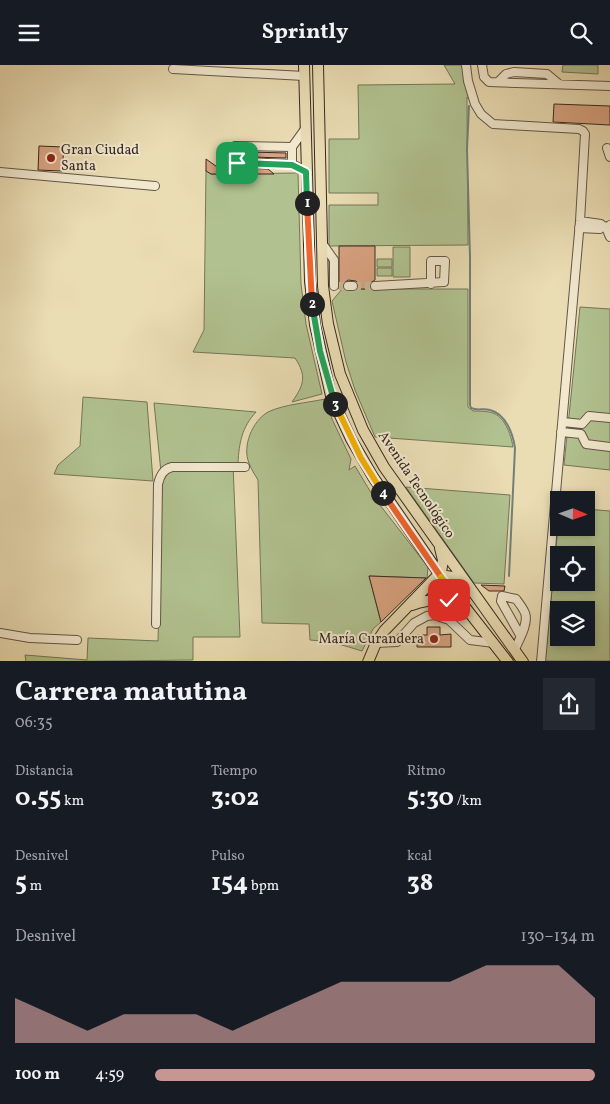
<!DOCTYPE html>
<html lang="es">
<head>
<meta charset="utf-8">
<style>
	body { margin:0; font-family:Vollkorn,serif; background:#242831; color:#f1f3f6; height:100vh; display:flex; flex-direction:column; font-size:19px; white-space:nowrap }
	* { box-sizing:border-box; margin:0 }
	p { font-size:16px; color:#9ea1a6 }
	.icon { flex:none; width:28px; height:28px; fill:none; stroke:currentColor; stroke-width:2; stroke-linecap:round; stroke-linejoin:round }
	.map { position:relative; height:596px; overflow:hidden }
	.side { display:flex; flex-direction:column; background:#171b24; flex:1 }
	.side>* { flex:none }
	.needle { width:32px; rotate:92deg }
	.buttons { position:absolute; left:550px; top:426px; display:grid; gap:10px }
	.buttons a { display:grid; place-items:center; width:45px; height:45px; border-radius:0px; background:#171b24; box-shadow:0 2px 8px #0003; font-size:25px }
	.pin { position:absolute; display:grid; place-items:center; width:42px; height:42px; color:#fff; margin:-21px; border-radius:10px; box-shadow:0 2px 8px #0006 }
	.km { position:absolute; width:25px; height:25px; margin:-12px; border-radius:50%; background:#222; color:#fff; font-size:14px; line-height:25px; text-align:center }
	.round { display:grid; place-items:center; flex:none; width:52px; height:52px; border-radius:0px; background:#242831 }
	.overview { display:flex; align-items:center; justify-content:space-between; height:85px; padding:0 15px }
	h1 { font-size:28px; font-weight:700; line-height:38px }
	.metrics { display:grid; grid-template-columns:repeat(3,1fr); gap:8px; height:85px; padding:5px 15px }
	.metrics div { display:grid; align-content:center }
	.metrics b { font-size:25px; font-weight:700 }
	.metrics small { font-size:14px; font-weight:400 }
	.metrics p { font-size:14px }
	.chart { height:140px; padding:10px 15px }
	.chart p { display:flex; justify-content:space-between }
	.chart svg { width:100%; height:90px; margin-top:5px; fill:#c59692; opacity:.7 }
	ul { padding:0 15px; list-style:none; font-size:16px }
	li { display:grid; grid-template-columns:80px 60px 1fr; align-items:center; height:38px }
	li i { height:12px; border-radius:6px; background:#c59692 }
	header { display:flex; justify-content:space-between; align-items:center; height:65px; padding:0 15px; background:#171b24; font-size:22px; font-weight:700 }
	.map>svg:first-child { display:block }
	.green { fill:#b1c290; stroke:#747659; fill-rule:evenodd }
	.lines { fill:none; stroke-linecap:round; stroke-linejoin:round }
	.stream { stroke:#718079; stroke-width:2 }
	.building { fill:#d9a381; stroke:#362922 }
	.minor-tunnel { stroke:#c6b896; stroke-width:8; stroke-dasharray:8 4; stroke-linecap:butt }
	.minor-casing { stroke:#635646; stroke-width:10 }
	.major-casing { stroke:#362922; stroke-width:12 }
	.minor { stroke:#f1e8ce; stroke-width:8 }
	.major { stroke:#eadcb3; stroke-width:10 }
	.split-1-casing { stroke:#fff; stroke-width:10 }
	.split-2-casing { stroke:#fff; stroke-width:10 }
	.split-3-casing { stroke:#fff; stroke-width:10 }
	.split-4-casing { stroke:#fff; stroke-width:10 }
	.split-5-casing { stroke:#fff; stroke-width:10 }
	.split-6-casing { stroke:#fff; stroke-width:10 }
	.split-1 { stroke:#22a559; stroke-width:6 }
	.split-2 { stroke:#f0652b; stroke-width:6 }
	.split-3 { stroke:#22a559; stroke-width:6 }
	.split-4 { stroke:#f5b400; stroke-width:6 }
	.split-5 { stroke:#f0652b; stroke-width:6 }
	.split-6 { stroke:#f5b400; stroke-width:6 }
	.poi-dot { fill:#8f2418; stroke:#f1e8ce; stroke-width:2 }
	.labels { text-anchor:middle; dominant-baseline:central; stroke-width:4; stroke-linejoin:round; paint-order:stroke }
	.poi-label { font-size:14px; fill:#362922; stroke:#f1e8ce; text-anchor:start }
	.street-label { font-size:14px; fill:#362922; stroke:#f1e8ce }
</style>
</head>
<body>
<header><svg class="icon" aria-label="menu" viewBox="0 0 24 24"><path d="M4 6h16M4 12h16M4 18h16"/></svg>Sprintly<svg class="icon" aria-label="search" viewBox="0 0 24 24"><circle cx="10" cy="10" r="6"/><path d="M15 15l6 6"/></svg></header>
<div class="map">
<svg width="610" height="597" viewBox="0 0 610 597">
	<rect width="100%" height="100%" fill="#eadcb3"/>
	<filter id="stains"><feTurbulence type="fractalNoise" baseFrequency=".004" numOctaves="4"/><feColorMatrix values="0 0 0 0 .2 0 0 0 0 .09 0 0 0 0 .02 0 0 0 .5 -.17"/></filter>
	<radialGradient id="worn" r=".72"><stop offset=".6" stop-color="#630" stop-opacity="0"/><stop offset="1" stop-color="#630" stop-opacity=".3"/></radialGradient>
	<!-- green -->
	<path class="green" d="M444 0H463L470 35 467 32 468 180 329 181V140H378V128H329V74H359L358 20 455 19Z
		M563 0H598V9L562 7Z
		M206 105 211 109 298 108 301 219 306 259 322 329 292 337C304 320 307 311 295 293L193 287 204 265Z
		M393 182H410V212H393Z
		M377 194H392V202H377Z
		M377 203H392V211H377Z
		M342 224H468V342L473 346C478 346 484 346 489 347 504 349 511 369 513 382L375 372 355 325 346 297 332 236Z
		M580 242 610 244V405L564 400Z
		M83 332 147 337 153 416 54 409 58 400 80 381Z
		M325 334 332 354 351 394 349 405 355 401 373 431 428 502 427 513 369 511 381 557 373 564 362 586 332 577 310 575 309 559 262 558 258 415C255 410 251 404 249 398 242 382 252 356 268 347 285 339 307 338 325 334Z
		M154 338 256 347C242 362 239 378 238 398L233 399 240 572H193V595L26 597 25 590 87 595 88 573 158 576 162 417Z
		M406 422 510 430 504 519 474 518Z
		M586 444 610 446V596H545L559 452V462H586ZM559 490H586V518H559ZM559 545H586V572H559Z"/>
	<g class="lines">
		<!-- stream -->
		<path class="stream" d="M469 41 467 84 470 193V340L471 343C477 346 483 343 490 345 506 349 513 369 515 383L509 511"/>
	</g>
	<!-- building -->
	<path class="building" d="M554 39 610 41V60L553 57Z
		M39 81 64 82 62 106 38 105Z
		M250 87 286 88V93L250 92Z
		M206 94 227 109H211L206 106Z
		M244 103 268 104 274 109H244Z
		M339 181H375V215L370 218V224H358L359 221 356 216 348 215 343 219V224H339Z
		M369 511 426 513 381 557Z
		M481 520 505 521 504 526H489Z
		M427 562H440V570L451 569V582H417V570H427Z"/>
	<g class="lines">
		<!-- minor-tunnel -->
		<path class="minor-tunnel" d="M339 221H348
			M353 221H375"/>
		<!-- minor casing -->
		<g class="minor-casing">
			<path id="minor" d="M466 0 468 16 475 39 481 49 493 59 579 64 583 66 585 69 580 156 541 597
				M482 0 484 12 489 17 610 21
				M173 4 304 11
				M498 17 506 9 514 7 547 9 559 19
				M292 82 235 81 233 83V95L237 97 292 99 307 107
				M607 83 610 92
				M292 99V82L305 64
				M0 107 155 121
				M580 156 601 159 603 161 608 162
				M610 160 607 165 610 172
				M579 163 600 164 603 161
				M322 178 334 195V221
				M348 221H353
				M375 221 444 217 445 196H431V219
				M563 357 582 359 589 351 610 353
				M561 367 581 369 586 379 610 382
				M156 559 158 419C160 411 163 404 172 402H245
				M0 568 30 573 77 575
				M376 578 397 577 414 558 427 551 434 550 449 555 470 575 494 578
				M515 584C519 575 529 558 525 548 523 543 519 538 516 534L502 531 501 536 520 570"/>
		</g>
		<!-- major casing -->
		<g class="major-casing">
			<path id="major" d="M304 0 310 216 315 260 331 331 351 374 373 412 440 510 508 597
				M318 0 323 221 328 259 340 309 363 365 384 402 523 597
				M440 510 452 512 468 521
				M412 540C433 533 443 534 464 540
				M368 597 376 578 384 566 441 507 443 495 440 483"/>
		</g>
		<!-- minor -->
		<use href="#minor" class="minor"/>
		<!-- major -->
		<use href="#major" class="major"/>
	</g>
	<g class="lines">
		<!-- split-1 casing -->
		<g class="split-1-casing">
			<path id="split-1" d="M237 98 292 100 306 107 307 138"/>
		</g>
		<!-- split-2 casing -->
		<g class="split-2-casing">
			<path id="split-2" d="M307 138 312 239"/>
		</g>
		<!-- split-3 casing -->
		<g class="split-3-casing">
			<path id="split-3" d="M312 239 320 286 335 339"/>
		</g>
		<!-- split-4 casing -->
		<g class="split-4-casing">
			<path id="split-4" d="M335 339 361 393 383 428"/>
		</g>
		<!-- split-5 casing -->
		<g class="split-5-casing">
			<path id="split-5" d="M383 428 441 512"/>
		</g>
		<!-- split-6 casing -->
		<g class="split-6-casing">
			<path id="split-6" d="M441 512 464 540 449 535"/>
		</g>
		<!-- split-1 -->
		<use href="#split-1" class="split-1"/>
		<!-- split-2 -->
		<use href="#split-2" class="split-2"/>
		<!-- split-3 -->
		<use href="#split-3" class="split-3"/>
		<!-- split-4 -->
		<use href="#split-4" class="split-4"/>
		<!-- split-5 -->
		<use href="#split-5" class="split-5"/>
		<!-- split-6 -->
		<use href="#split-6" class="split-6"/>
	</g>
	<!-- markers -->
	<g class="poi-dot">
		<circle cx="51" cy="93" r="5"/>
		<circle cx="434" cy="574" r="5"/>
	</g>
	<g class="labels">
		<!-- poi labels -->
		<g class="poi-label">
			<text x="61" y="85">Gran Ciudad<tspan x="61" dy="16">Santa</tspan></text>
			<text x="424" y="574" text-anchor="end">María Curandera</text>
		</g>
		<!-- street labels -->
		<g class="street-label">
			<text transform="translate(416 420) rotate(56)">Avenida Tecnológico</text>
		</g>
	</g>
	<rect width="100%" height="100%" filter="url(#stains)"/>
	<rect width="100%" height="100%" fill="url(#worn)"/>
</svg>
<div class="buttons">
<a><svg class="needle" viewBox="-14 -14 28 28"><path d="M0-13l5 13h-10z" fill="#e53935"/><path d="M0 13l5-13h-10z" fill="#9ea1a6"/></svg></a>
<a><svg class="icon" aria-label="locate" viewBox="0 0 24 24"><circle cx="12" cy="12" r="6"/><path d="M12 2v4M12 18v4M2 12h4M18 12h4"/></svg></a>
<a><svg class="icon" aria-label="layers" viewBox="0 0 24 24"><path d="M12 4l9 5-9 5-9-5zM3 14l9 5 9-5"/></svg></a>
</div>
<div class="pin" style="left:237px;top:98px;background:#1e9e55"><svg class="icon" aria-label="arrive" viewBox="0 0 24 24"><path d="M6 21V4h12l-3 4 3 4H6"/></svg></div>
<div class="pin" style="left:449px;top:535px;background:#d93025"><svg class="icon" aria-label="check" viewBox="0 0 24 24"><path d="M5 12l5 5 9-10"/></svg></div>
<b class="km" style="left:307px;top:138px">1</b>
<b class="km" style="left:312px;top:239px">2</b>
<b class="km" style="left:335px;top:339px">3</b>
<b class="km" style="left:383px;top:428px">4</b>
</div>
<section class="side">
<div class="overview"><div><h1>Carrera matutina</h1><p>06:35</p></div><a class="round"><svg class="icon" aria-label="share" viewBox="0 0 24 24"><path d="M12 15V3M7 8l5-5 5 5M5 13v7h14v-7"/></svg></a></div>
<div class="metrics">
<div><p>Distancia</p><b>0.55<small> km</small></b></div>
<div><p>Tiempo</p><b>3:02</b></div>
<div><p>Ritmo</p><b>5:30<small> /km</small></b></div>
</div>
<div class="metrics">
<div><p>Desnivel</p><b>5<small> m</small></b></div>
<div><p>Pulso</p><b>154<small> bpm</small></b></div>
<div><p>kcal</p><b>38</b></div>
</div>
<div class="chart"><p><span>Desnivel</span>130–134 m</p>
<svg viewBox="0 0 160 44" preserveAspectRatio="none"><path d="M0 44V22L10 30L20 38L30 30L40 30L50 30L60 38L70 30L80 22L90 14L100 14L110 14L120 14L130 6L140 6L150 6L160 22V44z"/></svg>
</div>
<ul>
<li><b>100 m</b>4:59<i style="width:100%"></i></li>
</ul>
</section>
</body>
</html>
